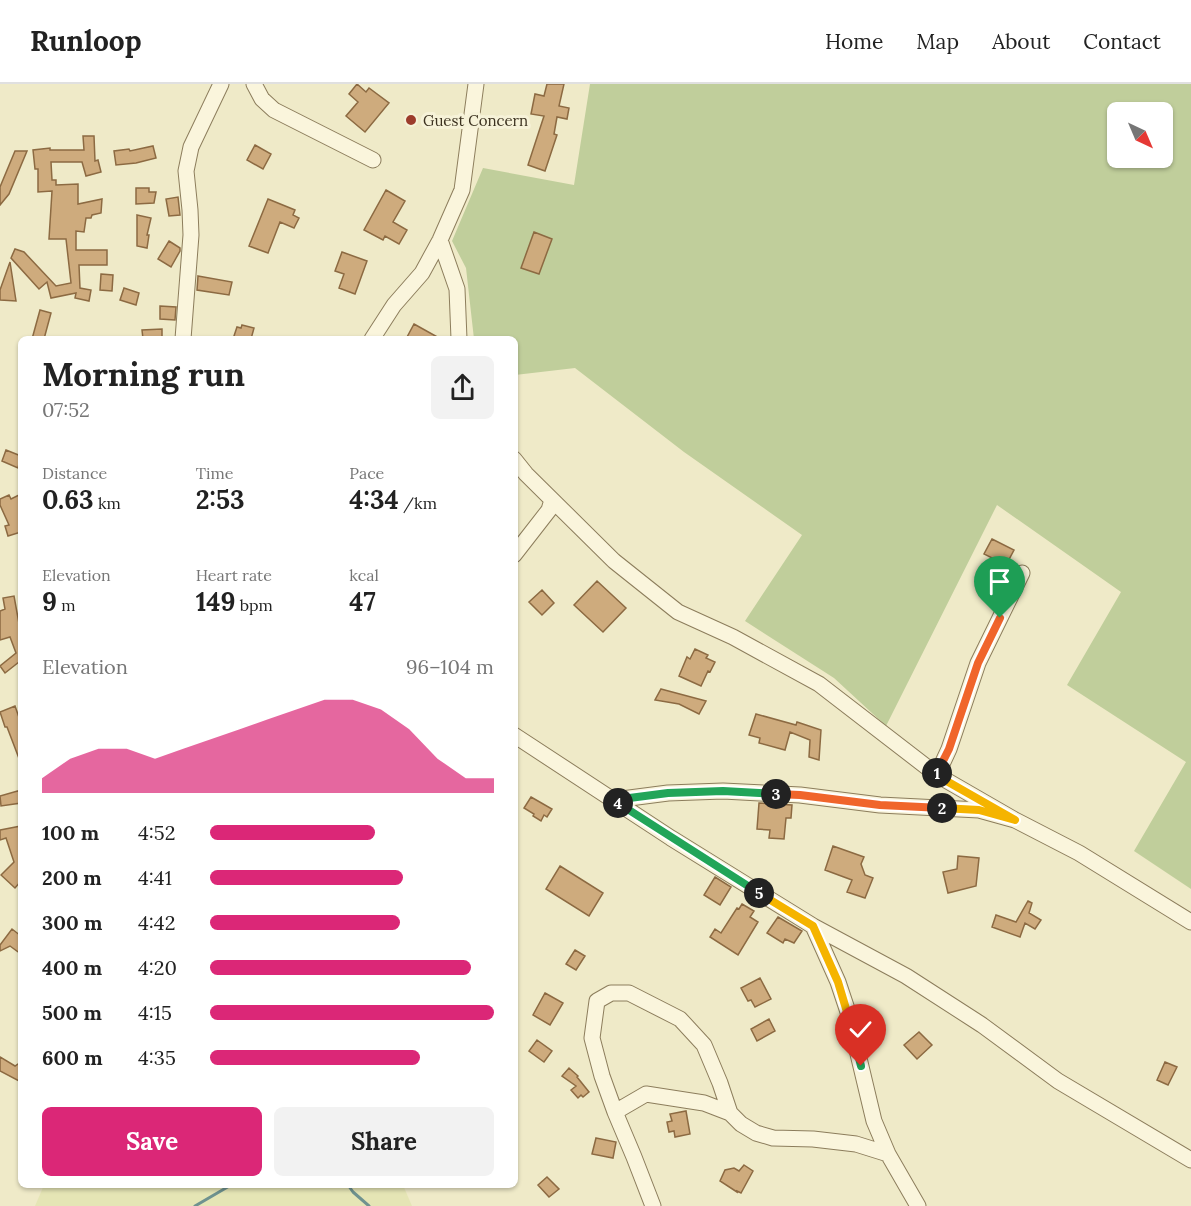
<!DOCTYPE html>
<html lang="en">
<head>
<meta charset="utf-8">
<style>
	body { margin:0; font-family:Lora,serif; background:#f2f2f2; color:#222; height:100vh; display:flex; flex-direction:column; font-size:22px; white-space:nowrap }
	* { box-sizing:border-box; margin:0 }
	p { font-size:20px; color:#767676 }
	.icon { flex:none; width:33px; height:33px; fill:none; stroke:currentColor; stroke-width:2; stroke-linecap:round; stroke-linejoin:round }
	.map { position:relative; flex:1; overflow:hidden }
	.side { position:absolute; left:18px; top:252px; width:500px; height:852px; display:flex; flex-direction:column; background:#fff; border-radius:9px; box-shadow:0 2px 4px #0004 }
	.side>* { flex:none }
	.needle { width:39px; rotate:136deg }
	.tools { position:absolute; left:1107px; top:18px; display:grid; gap:12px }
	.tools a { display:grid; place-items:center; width:66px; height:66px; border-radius:9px; background:#fff; box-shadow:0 2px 4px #0004; font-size:30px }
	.pin { position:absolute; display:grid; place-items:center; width:51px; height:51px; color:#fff; margin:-62px -26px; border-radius:50% 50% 50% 0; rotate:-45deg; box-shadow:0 0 6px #0007 }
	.pin .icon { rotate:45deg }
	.km { position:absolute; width:30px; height:30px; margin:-15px; border-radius:50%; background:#222; color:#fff; font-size:16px; line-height:30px; text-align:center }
	.round { display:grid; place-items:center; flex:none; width:63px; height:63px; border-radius:9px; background:#f2f2f2 }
	.summary { display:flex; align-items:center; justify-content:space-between; height:102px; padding:0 24px }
	h1 { font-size:33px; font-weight:700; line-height:45px }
	.stats { display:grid; grid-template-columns:repeat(3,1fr); gap:9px; height:102px; padding:6px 24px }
	.stats div { display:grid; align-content:center }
	.stats b { font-size:26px; font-weight:700 }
	.stats small { font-size:16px; font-weight:400 }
	.stats p { font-size:16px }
	.chart { height:168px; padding:12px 24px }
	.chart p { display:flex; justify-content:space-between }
	.chart svg { width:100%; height:108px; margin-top:6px; fill:#db2777; opacity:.7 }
	.action { display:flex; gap:12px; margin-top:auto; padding:12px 24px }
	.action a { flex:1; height:69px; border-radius:9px; background:#db2777; color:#fff; font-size:24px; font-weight:700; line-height:69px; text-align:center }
	.action a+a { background:#f2f2f2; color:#222 }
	ul { padding:0 24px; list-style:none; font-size:20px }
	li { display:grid; grid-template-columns:96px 72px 1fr; align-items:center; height:45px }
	li i { height:15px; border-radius:8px; background:#db2777 }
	header { display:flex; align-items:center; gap:36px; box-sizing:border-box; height:84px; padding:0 30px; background:#fff; border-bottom:2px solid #e0e0e0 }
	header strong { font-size:28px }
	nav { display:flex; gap:33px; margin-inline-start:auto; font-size:21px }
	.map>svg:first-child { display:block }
	.farmland { fill:#e5e5b5 }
	.green { fill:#c0ce9b; fill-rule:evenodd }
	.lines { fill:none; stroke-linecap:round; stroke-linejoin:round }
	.stream { stroke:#6f928f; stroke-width:3 }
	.building { fill:#ceab7d; stroke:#8c6a42; stroke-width:1.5 }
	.minor-casing { stroke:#8c7d5c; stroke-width:17 }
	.minor { stroke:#faf5dc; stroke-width:15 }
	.split-1-casing { stroke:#fff; stroke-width:12 }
	.split-2-casing { stroke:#fff; stroke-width:12 }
	.split-3-casing { stroke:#fff; stroke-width:12 }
	.split-4-casing { stroke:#fff; stroke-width:12 }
	.split-5-casing { stroke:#fff; stroke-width:12 }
	.split-6-casing { stroke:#fff; stroke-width:12 }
	.split-7-casing { stroke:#fff; stroke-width:12 }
	.split-1 { stroke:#f0652b; stroke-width:8 }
	.split-2 { stroke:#f5b400; stroke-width:8 }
	.split-3 { stroke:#f0652b; stroke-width:8 }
	.split-4 { stroke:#22a559; stroke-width:8 }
	.split-5 { stroke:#22a559; stroke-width:8 }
	.split-6 { stroke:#f5b400; stroke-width:8 }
	.split-7 { stroke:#22a559; stroke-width:8 }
	.poi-dot { fill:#9c3c2b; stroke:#f6f2d8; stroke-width:2 }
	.labels { text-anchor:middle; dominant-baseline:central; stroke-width:6; stroke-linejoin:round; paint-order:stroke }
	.poi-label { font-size:15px; fill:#3c3220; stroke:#f6f2d8; text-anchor:start }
</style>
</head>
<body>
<header>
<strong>Runloop</strong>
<nav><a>Home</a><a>Map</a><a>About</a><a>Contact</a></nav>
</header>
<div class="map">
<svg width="1191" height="1122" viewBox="0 0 1191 1122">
	<rect width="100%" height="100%" fill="#efeac8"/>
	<!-- farmland -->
	<path class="farmland" d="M44 1101H403L412 1122H35Z"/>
	<!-- green -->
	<path class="green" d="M590 0H1191V805L1134 767 1186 678 1067 601 1121 508 997 421 886 642 834 594 745 537 802 451 684 368 575 284 515 291 514 255H474L466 184 452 157 483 84 574 101ZM1118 28H1162V74H1118Z"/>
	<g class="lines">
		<!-- stream -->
		<path class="stream" d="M348 1101 353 1108 369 1122
			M195 1122 231 1101"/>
	</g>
	<!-- building -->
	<path class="building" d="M357 0 366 8 369 4 389 19 365 48 346 32 358 18 349 10Z
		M547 0H564L559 22 569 24 567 35 557 33 554 50 557 51 545 87 528 81 544 32 531 30 535 10 544 12Z
		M83 52H94L95 77 98 76 101 88 86 92 82 78H51L52 96H56V101L78 100V120L102 115 101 129 92 131 91 134H86L84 148 76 147V166H107V181H79L80 204 91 206 89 217 75 214 76 209 51 214 47 198 39 205 11 174 15 165 24 168 56 202 71 199 66 155H49L52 107 38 108V85H35L33 66 50 64V66H84Z
		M255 61 271 70 263 85 247 76Z
		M153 62 156 74 136 79 116 81 114 67 129 65 130 67Z
		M15 67H27L9 110 0 121V103Z
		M136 104H149V108H156L154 119 136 120Z
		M386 106 405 117 393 138 407 146 399 160 385 152 383 156 364 146Z
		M178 113 180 131 169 132 166 115Z
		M268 115 295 126 293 131 299 134 294 144 280 138 268 169 249 162Z
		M137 131 151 134 147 151H149L147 164 137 162Z
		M534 148 552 155 539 190 521 184Z
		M169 157 180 164V167L171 183 158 175Z
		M342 168 367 177 355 210 339 204 344 190 335 187Z
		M10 178 16 217 0 216V206Z
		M101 190 113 191 112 207 100 206Z
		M198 192 232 198 229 211 197 206Z
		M124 204 139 209 136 221 120 216Z
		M160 222 176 223 175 236 160 235Z
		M40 226 51 229 44 255H32Z
		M414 240 441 255H406Z
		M242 241 254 244 251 255H233L237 243 241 244Z
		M162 245V255H143L142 246Z
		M6 366 21 372 18 384 2 377Z
		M21 410V448L8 452 5 442 9 441 0 421V415L9 411 11 415Z
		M992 455 1014 466 1006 481 984 470Z
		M597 497 626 524 603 548 574 521Z
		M542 506 554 519 542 531 529 518Z
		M14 512 20 545 21 544V580H19V578L5 589 0 582 16 569 10 553 0 556V527L5 525 3 514Z
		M695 565 708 571 706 574 715 578 710 588 708 587 701 602 679 592 687 573 690 575Z
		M661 605 706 617 699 630 679 620 655 616Z
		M15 622 21 639V677H20L7 643H5L0 628Z
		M756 630 796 641 797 638 821 646 819 676 809 673 810 656 790 648 785 666 759 659 760 654 749 651Z
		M21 706V719L1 722 0 712Z
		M531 713 552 725 547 733 544 731 541 737 533 732 534 730 524 724Z
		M759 719 792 721 791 734H786L784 755 769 754 770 746 757 745Z
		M21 742V797L15 804 1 791 14 778 6 754 0 756V746Z
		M833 762 864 773 861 780 865 791 873 794 865 814 847 808 852 796 825 786Z
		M958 772 979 774 976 802 948 809 943 788 957 785Z
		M560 782 603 809 589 832 546 805Z
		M715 793 731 803 720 821 704 811Z
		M1028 817 1032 819 1029 829 1041 836 1035 845 1025 839 1020 853 992 843 996 831 1016 838Z
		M742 820 754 827 750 833 758 838 738 871 710 853 715 845 721 849 737 824 739 825Z
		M778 833 802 847 794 859 785 855 783 859 767 849Z
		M12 845 21 852V870L10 862 0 867V861Z
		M575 866 585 872 576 886 566 880Z
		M760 894 771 915 755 923 751 916 748 917 741 904Z
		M545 909 563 919 550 941 533 931Z
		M769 935 775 947 757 957 751 945Z
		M919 948 932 961 917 975 904 961Z
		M537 956 552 967 544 978 529 967Z
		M0 973 15 982 21 978V998L0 987Z
		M1165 978 1177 983 1168 1001 1157 996Z
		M569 984 578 992 577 993 589 1008 583 1013 581 1011 578 1014 571 1006 576 1002 562 992Z
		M686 1027 690 1050 675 1053 674 1047 669 1048 667 1038 672 1037 670 1030Z
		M596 1054 616 1058 613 1074 592 1070Z
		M744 1081 753 1087 741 1109 737 1107V1108L720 1097 725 1086 734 1084 739 1087Z
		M547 1093 559 1105 549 1113 538 1101Z"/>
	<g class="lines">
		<!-- minor casing -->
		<g class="minor-casing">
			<path id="minor" d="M254 0 262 15 274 26 373 76
				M440 156 457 205 459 255
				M183 255 191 151 190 126 186 87 191 63 221 0
				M372 255 394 221 422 189 440 156 462 106 476 0
				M514 375 526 390 614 477 678 528 733 553 819 600 937 691 1015 736
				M514 471 549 426 552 416
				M514 651 671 754 813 842 906 892 982 941 1058 997 1191 1076
				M937 691 949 665 978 579 1022 489
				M614 716 668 709 723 707 800 711 880 721 979 726 1015 736 1079 769 1191 838
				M813 842 838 898 848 928 874 1037 888 1070 918 1122
				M615 1028 646 1010 704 1019 730 1029
				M653 1122 634 1073 615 1028 602 992 592 954 597 917 611 909H629L680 935 704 961 720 999 730 1029 741 1040 756 1049 773 1054 813 1055 856 1060 888 1070"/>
		</g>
		<!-- minor -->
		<use href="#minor" class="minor"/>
	</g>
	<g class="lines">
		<!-- split-1 casing -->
		<g class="split-1-casing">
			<path id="split-1" d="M937 689 949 665 978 579 1000 534"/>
		</g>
		<!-- split-2 casing -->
		<g class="split-2-casing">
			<path id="split-2" d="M937 689 936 691 1015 736 979 726 942 724"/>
		</g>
		<!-- split-3 casing -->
		<g class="split-3-casing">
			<path id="split-3" d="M776 710 800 711 880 721 942 724"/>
		</g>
		<!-- split-4 casing -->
		<g class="split-4-casing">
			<path id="split-4" d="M618 719 614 716 668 709 723 707 776 710"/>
		</g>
		<!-- split-5 casing -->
		<g class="split-5-casing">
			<path id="split-5" d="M618 719 759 809"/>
		</g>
		<!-- split-6 casing -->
		<g class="split-6-casing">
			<path id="split-6" d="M759 809 813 842 838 898 850 938"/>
		</g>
		<!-- split-7 casing -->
		<g class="split-7-casing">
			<path id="split-7" d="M850 938 861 982"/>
		</g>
		<!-- split-1 -->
		<use href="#split-1" class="split-1"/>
		<!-- split-2 -->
		<use href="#split-2" class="split-2"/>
		<!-- split-3 -->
		<use href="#split-3" class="split-3"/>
		<!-- split-4 -->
		<use href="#split-4" class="split-4"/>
		<!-- split-5 -->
		<use href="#split-5" class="split-5"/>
		<!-- split-6 -->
		<use href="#split-6" class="split-6"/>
		<!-- split-7 -->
		<use href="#split-7" class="split-7"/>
	</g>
	<!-- markers -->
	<circle class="poi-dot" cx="411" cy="36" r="6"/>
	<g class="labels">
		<!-- poi labels -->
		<g class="poi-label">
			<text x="423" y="36">Guest Concern</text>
		</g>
	</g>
</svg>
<div class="tools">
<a><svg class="needle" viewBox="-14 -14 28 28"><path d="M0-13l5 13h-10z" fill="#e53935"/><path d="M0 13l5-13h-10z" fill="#767676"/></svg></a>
</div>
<div class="pin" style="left:1000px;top:534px;background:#1e9e55"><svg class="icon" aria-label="arrive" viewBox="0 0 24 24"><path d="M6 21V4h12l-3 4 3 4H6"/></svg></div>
<div class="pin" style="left:861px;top:982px;background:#d93025"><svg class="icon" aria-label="check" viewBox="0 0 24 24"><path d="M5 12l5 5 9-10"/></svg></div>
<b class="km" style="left:937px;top:689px">1</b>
<b class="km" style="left:942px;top:724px">2</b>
<b class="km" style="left:776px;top:710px">3</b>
<b class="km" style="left:618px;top:719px">4</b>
<b class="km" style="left:759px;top:809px">5</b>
<section class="side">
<div class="summary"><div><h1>Morning run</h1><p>07:52</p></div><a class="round"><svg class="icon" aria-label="share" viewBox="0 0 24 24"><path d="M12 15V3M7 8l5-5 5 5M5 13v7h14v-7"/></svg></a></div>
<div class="stats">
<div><p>Distance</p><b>0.63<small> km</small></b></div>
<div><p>Time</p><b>2:53</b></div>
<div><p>Pace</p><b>4:34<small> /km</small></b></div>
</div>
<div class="stats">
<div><p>Elevation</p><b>9<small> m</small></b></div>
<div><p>Heart rate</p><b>149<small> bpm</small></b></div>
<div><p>kcal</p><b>47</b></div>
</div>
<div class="chart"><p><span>Elevation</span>96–104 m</p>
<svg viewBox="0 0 160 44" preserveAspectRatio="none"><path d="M0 44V38L10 30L20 26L30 26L40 30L50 26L60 22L70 18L80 14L90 10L100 6L110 6L120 10L130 18L140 30L150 38L160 38V44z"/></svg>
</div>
<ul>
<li><b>100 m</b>4:52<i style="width:58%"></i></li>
<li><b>200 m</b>4:41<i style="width:68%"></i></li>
<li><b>300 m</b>4:42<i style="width:67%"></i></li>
<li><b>400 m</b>4:20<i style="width:92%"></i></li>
<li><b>500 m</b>4:15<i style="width:100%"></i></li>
<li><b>600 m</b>4:35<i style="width:74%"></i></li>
</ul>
<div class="action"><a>Save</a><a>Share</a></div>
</section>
</div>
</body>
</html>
